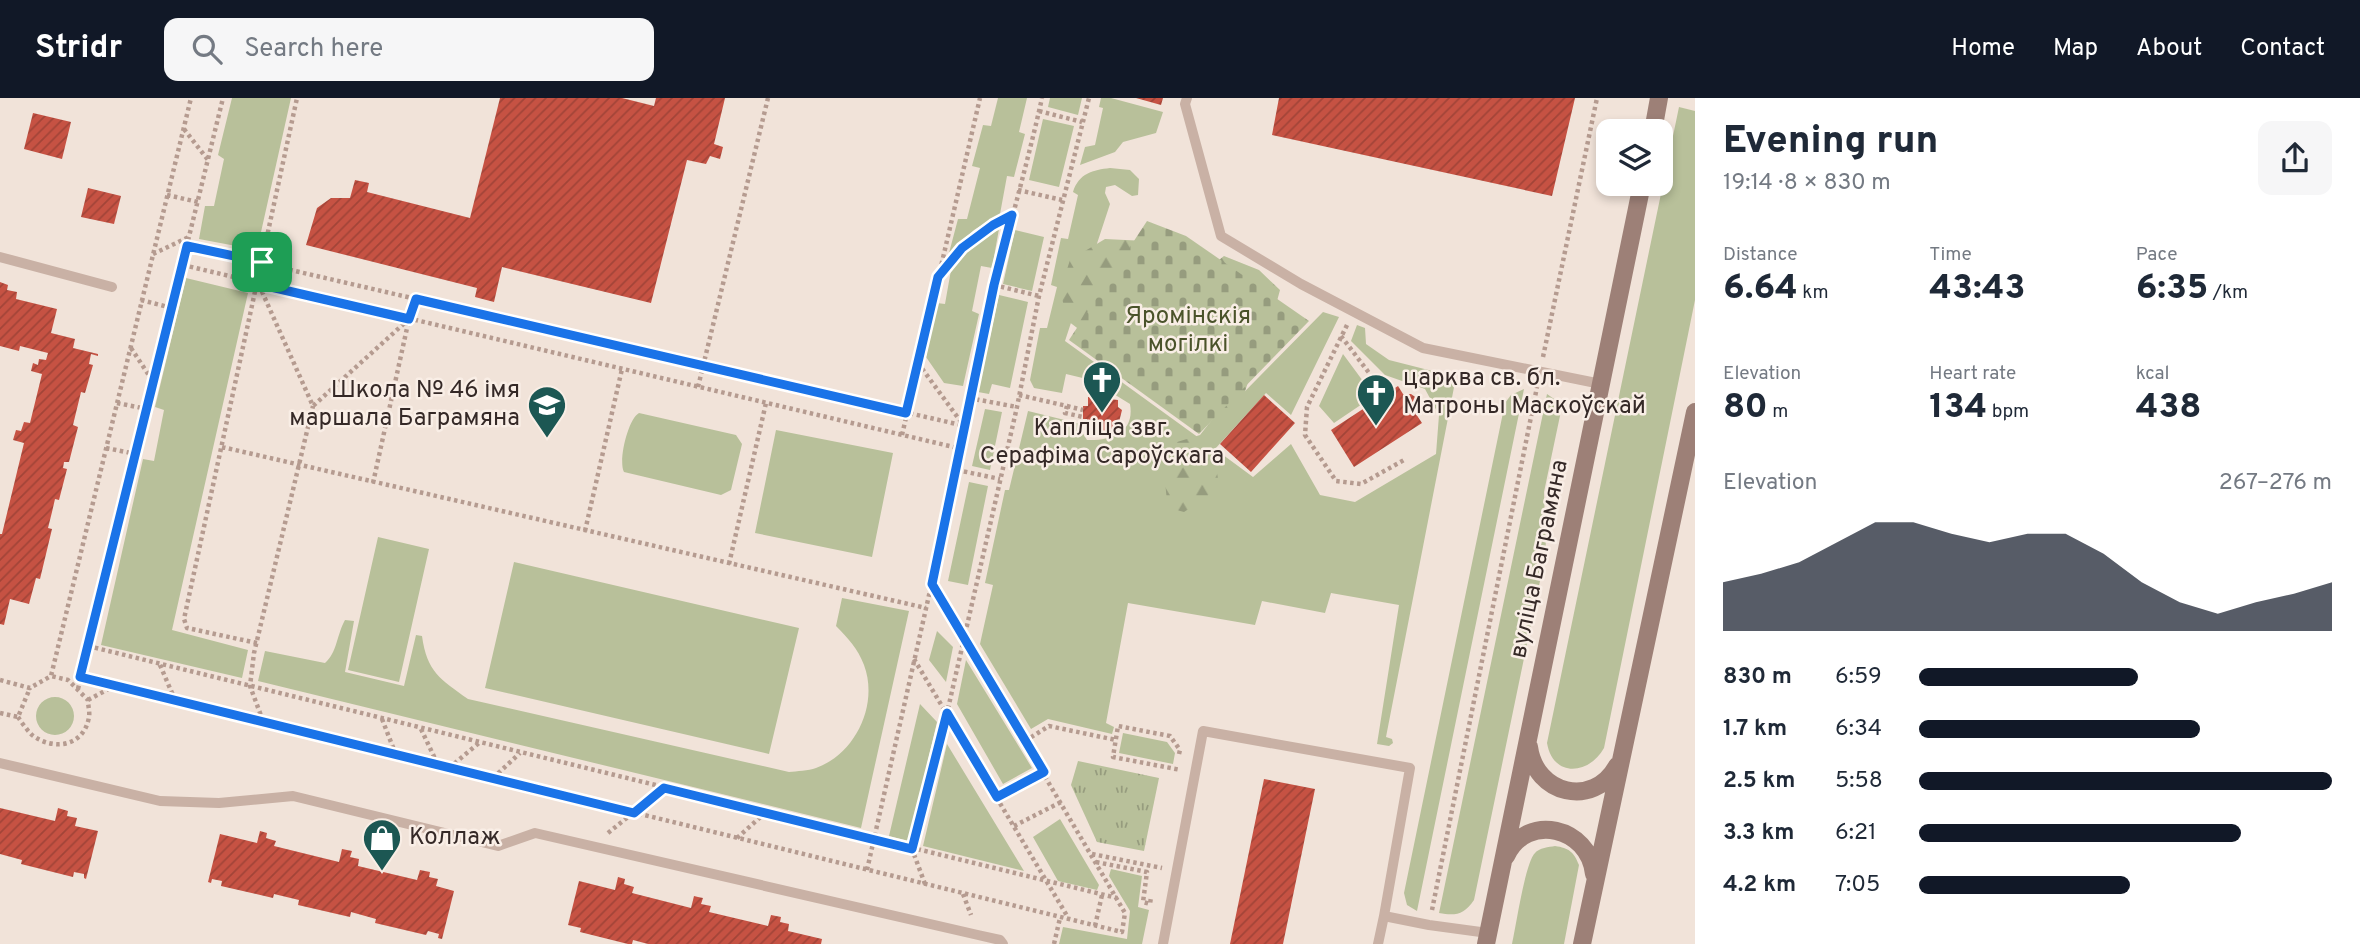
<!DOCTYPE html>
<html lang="en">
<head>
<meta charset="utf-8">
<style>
	body { margin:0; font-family:Overpass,sans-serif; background:#f6f6f7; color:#1f2937; height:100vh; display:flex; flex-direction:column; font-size:26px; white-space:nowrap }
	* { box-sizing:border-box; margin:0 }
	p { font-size:23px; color:#747a83 }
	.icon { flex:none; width:38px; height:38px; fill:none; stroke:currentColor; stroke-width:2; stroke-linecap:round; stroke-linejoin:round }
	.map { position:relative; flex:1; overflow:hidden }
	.details { display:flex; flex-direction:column; background:#fff; width:665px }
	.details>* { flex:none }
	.controls { position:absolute; left:1596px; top:21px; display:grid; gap:14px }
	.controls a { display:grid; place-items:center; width:77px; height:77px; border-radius:14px; background:#fff; box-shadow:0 4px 10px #0003; font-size:35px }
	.pin { position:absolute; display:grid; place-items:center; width:60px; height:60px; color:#fff; margin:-30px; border-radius:14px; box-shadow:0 4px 10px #0006 }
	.round { display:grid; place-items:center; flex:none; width:74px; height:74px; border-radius:14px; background:#f6f6f7 }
	.head { display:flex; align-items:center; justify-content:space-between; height:119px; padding:0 28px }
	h1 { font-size:38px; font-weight:800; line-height:52px }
	.stats { display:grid; grid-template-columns:repeat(3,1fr); gap:10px; height:119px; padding:7px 28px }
	.stats div { display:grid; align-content:center }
	.stats b { font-size:35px; font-weight:800 }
	.stats small { font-size:19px; font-weight:400 }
	.stats p { font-size:19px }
	.chart { height:196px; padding:14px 28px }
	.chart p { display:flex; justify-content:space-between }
	.chart svg { width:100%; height:126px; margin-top:7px; fill:#111827; opacity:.7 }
	ul { padding:0 28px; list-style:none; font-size:23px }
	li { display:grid; grid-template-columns:112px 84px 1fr; align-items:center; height:52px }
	li i { height:18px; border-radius:9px; background:#111827 }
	header { display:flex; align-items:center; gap:42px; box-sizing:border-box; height:98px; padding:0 35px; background:#111827; color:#fff }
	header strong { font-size:33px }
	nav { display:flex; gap:38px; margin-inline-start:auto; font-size:24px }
	.search { width:490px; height:63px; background:#f6f6f7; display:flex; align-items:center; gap:18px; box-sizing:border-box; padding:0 24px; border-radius:14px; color:#747a83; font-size:26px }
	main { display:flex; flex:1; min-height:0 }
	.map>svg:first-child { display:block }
	.grass { fill:#b8c09a }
	.forest { fill:url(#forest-firs) }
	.cemetery { fill:url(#cemetery-stones) }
	.park { fill:url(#park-tufts) }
	.building { fill:url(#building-hatch) }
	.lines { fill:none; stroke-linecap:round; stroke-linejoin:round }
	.path { stroke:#b59b90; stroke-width:4.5; stroke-dasharray:3.5 3.5; stroke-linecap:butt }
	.lane { stroke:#c9b1a5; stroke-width:10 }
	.secondary { stroke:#9d8077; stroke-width:18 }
	.route-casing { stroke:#fff; stroke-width:14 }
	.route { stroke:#1a73e8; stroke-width:9 }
	.labels { text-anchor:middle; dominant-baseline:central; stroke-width:5; stroke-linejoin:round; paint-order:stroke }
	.park-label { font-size:24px; fill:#4a532a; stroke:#f9eee6 }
	.poi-label { font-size:24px; fill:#352927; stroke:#f9eee6; text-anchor:start }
	.street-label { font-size:24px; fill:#352927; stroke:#f9eee6 }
</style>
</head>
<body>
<header>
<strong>Stridr</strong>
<div class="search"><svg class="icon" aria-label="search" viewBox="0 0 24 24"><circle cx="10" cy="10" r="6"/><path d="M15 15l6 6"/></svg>Search here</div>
<nav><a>Home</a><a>Map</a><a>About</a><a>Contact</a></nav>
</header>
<main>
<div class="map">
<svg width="1695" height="846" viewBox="0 0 1695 846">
	<defs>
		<pattern id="forest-firs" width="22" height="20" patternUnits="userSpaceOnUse" patternTransform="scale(1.75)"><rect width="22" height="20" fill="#b8c09a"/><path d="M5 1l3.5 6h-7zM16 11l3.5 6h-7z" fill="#969c7e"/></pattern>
		<pattern id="cemetery-stones" width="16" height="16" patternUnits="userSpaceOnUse" patternTransform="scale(1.75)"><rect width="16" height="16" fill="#b8c09a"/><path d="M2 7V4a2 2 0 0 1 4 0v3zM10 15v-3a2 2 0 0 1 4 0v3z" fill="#969c7e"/></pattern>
		<pattern id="park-tufts" width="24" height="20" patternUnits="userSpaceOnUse" patternTransform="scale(1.75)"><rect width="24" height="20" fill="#b8c09a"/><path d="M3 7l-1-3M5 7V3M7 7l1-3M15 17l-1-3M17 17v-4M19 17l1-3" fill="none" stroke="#969c7e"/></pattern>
		<pattern id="building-hatch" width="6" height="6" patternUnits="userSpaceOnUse" patternTransform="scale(1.75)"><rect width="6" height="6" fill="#c65243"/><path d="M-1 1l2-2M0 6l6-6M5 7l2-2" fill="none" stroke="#a24438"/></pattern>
	</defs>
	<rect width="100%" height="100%" fill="#f1e3d9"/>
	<!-- grass -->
	<path class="grass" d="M232 0H291L257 152 199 141 205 108H214L224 61 218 57Z
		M998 0H1027L1019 34 1025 36 1014 79 1007 78 1000 116 974 132 949 155 958 121H967L980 70 972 68 983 27 991 28Z
		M1050 0H1082L1078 17 1048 9Z
		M1101 0H1111L1163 14 1156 35 1123 44 1115 54 1080 67 1085 49 1095 47 1103 10 1099 9Z
		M1679 9 1695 13V202L1604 650C1589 677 1553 680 1547 645Z
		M1043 21 1074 28 1059 89 1029 82Z
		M1110 70 1130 72 1139 81 1138 97 1132 98 1115 87 1106 89 1105 95 1110 106 1065 243 1199 340 1323 214 1339 219 1291 317 1266 295 1215 351 1253 379 1291 346 1320 397 1355 404 1436 356 1439 317 1425 291 1385 277 1351 243 1357 227 1365 230 1366 246 1389 262 1456 279 1386 639 1392 641 1393 645 1389 648 1377 646 1399 507 1331 495 1325 515 1262 503 1255 527 1128 505 1106 625 1114 629 1112 636 1048 621 1031 631 980 546 993 487 985 485 1005 392H1009L1028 313 1081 326 1082 334 1087 342C1111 343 1135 335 1130 306L1091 282 1066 276 1062 295 1034 290 1030 282 1040 230H1047L1057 189 1051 187 1061 140 1068 141 1078 97 1073 94C1079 75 1093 72 1110 70Z
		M999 131 992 170 981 168 972 213 979 216 963 288 944 285 926 259 937 205 945 206 951 172 961 157Z
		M1015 132 1044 139 1032 193 1003 186Z
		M186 180 248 195 172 532 248 552 242 580 101 547 143 361 154 363 164 312 155 309Z
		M999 197 1028 204 1010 290 992 286 989 296 978 294Z
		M1343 256 1374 298 1334 325 1319 308Z
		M1524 291 1417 813 1407 807 1404 795 1505 305 1511 297Z
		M1547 296 1557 303 1561 313 1544 394 1546 454 1474 802C1464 817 1455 818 1439 815Z
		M985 311 1002 314 990 372 972 368Z
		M639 315 736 337 742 346 731 392 721 397 624 374C618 363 628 321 639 315Z
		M776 332 893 355 872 459 755 435Z
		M969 384 988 388 968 487 948 483Z
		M378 439 429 451 399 584 348 572Z
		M514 464 799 530 769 656 485 590Z
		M842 500 909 513 861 730 258 583 265 553 325 565C337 555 337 536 345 522L354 523 345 574 404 588 416 537 422 538C427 574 440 581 468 601L789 674C797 673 808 673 816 670 855 656 879 607 864 567 858 551 848 540 836 528Z
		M937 533 953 549 946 584 929 562Z
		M966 562 1032 670 1003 686 957 606Z
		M36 618a19 19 0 1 1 38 0a19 19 0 1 1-38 0Z
		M920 606 937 624 909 743 889 738Z
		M1123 635 1167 644 1175 655 1173 666 1119 655Z
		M947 646 1024 773 923 748Z
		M1060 721 1099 787 1097 792 1058 783 1033 739Z
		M1555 748C1569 750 1574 754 1579 767L1564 846H1512C1516 829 1525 765 1535 755 1539 750 1549 749 1555 748Z
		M1111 771 1142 778 1138 809 1149 812 1142 846H1059L1063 829 1127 841 1130 813 1109 778Z"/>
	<!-- forest -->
	<path class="forest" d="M1105 141 1146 143 1249 281 1241 306 1216 333 1214 355 1218 381 1207 399 1184 414 1169 410C1163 386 1164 365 1177 344L1200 337 1215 318 1119 262 1068 223 1060 193 1070 162Z
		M1224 158 1259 172 1280 192 1277 203 1215 165Z"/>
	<!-- cemetery -->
	<path class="cemetery" d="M1147 123 1186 138 1309 223 1199 336 1069 242Z"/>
	<!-- park -->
	<path class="park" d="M1078 663 1159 680 1144 753 1097 744 1071 687Z"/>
	<!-- building -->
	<path class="building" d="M500 0H622L654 8 656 0H725L714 46 723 49 720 61 710 58 706 66 687 62 651 205 502 169 494 204 475 199 477 190 306 147 317 110 331 100H350L355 82 369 85 367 94 470 120Z
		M1136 0H1163L1161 7Z
		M1279 0H1575L1552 98 1272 37Z
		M33 15 71 24 62 61 24 51Z
		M88 90 121 98 114 126 81 119Z
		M0 184 8 187 7 192 17 194 16 201 57 211 51 235 75 241 73 250 98 256V258L91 256 89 266 93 267 85 295 81 294 73 327 78 329 69 364H64L63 370 67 371 59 402 55 401 52 414 48 430 52 431 40 481 36 480 29 506 10 501 4 527 0 526V436H2L24 345 13 342 16 332 21 333 24 324 30 325 42 276 31 273 33 265 38 267 39 261 46 262 48 255 20 248 19 253 0 248Z
		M1398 288 1403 296H1411L1418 301 1420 309 1416 316 1422 325 1354 369 1331 332Z
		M1101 296H1106L1109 301 1118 302V309L1122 312 1117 332 1108 331 1106 335 1087 330V321H1083V308H1088V299L1097 300Z
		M1264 297 1295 325 1251 374 1220 346Z
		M1264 681 1315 691 1283 846H1230Z
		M0 710 55 723 58 710 68 713 67 718 77 720 75 728 98 733 86 781 84 780V776L74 774 73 779 21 766 22 762 0 756Z
		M260 733 267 735 266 740 276 743 274 748 339 764 342 751 352 753 350 759 359 761 358 768 417 782 420 772 430 774 429 779 438 781 436 788 454 793 442 841 438 840 439 836 428 833 426 837 375 825 376 821 351 814 350 819 298 807 299 802 274 796 273 800 221 788 222 783 212 781 211 785 208 784 220 736 257 745Z
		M618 779 625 781 624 786 634 789 632 795 691 810 694 798 698 799 703 800 701 806 711 808 709 814 768 828 771 817 781 819 780 824 789 826 788 833 822 841 821 846H648L633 842 632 846H628L580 834 581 830 568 827 579 783 615 792Z"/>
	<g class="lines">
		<!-- path -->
		<path class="path" d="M1039 13 1082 24
			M184 31 208 62
			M1018 92 1062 102
			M167 97 198 104
			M187 148 965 328
			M153 156 189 139
			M183 167 962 351
			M941 176C961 150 982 132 1011 118
			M259 187 313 308 409 221
			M994 187 1039 198
			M141 202 172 210
			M1347 227 1307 309 1305 337 1336 383 1361 386 1404 362
			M1341 238 1382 292
			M131 250 154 285
			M1543 259 1597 0
			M918 265 964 328
			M698 289 768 0
			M1019 297 1067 308 1065 315 1083 319
			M969 300 1017 309
			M117 305 147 311
			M1067 308 1083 312
			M902 337 980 0
			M222 349 926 510
			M106 350 136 356
			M957 372 1000 381
			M373 385 409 221 416 200
			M585 433 622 271
			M729 466 766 305
			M257 545 187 530 184 521 297 0
			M88 548 1117 800
			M914 561 1069 821
			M160 567 175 602
			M81 579 1122 834 1125 815 932 486
			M0 582 30 590 51 578 191 0
			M78 591 223 0
			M88 602 114 588
			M0 615 18 619 30 590
			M18 619C22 625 27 632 32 637 53 653 84 649 89 619 90 614 88 608 88 602L68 582 51 578
			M382 621 396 657
			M263 623 250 588 254 555 313 308
			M421 631 438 667
			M1025 643 1049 628 1116 642
			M1179 656 1180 652 1170 638 1118 628 1113 659 1181 672
			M449 670 479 645
			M493 680 520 655
			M997 699 1044 674
			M1014 728 1061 704
			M608 735 664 690
			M737 740 765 715
			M1092 756 1162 770
			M1096 764 1147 774 1143 804 1150 806 1151 799
			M867 772 962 351C977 231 1016 117 1042 0
			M925 786 912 751 947 615 1017 309 1039 198 1089 0
			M963 796 971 817
			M1432 812 1537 289
			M1095 828 1102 797
			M1054 846 1060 820"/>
		<!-- lane -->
		<path class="lane" d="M1187 0 1185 6 1221 138 1301 186 1423 250 1601 286
			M0 159 112 189
			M0 665 160 703 219 705 293 698 498 748 535 735 978 837 1000 842 1003 846
			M1163 846 1203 633 1410 670 1384 818 1429 827 1488 835
			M1378 846 1384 818"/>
		<!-- secondary -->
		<path class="secondary" d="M1653 33 1659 0
			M1529 649C1535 696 1593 711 1617 668
			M1506 758C1527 714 1589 729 1594 776
			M1486 846 1642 86
			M1582 846 1695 314"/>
	</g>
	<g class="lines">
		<!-- route casing -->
		<g class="route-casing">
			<path id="route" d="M1012 117 994 187 932 486 1044 674 997 699 947 615 912 751 664 690 634 715 80 579 187 148 262 164 258 186 409 221 416 201 906 315 938 179 962 150 993 127Z"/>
		</g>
		<!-- route -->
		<use href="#route" class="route"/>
	</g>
	<!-- icons -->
	<defs>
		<g id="church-pin" transform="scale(2.0125)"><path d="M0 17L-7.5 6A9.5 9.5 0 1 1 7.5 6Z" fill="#1c5753" stroke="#f9eee6"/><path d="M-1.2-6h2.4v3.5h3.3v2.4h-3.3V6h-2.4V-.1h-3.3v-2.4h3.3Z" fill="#fff"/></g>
		<g id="school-pin" transform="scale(2.0125)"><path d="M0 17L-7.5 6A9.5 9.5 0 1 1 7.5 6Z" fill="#1c5753" stroke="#f9eee6"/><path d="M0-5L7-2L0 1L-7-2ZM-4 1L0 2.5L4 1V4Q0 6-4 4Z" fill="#fff"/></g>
		<g id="shop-pin" transform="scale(2.0125)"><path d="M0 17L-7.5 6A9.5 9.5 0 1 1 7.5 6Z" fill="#1c5753" stroke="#f9eee6"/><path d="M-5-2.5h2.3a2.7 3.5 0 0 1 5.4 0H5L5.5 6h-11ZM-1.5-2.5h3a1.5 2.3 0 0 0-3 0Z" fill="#fff"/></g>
	</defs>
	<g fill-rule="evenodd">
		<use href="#church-pin" x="1102" y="282"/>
		<use href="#church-pin" x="1376" y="295"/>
		<use href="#school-pin" x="547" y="307"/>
		<use href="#shop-pin" x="382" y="740"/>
	</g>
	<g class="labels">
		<!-- park labels -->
		<g class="park-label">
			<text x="1188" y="219">Яромінскія<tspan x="1188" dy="28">могілкі</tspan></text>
		</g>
		<!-- poi labels -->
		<g class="poi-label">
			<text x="1403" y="281">царква св. бл.<tspan x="1403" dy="28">Матроны Маскоўскай</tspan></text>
			<text x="520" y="293" text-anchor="end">Школа № 46 імя<tspan x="520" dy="28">маршала Баграмяна</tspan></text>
			<text x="1102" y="331" text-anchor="middle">Капліца звг.<tspan x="1102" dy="28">Серафіма Сароўскага</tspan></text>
			<text x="409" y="740">Коллаж</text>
		</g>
		<!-- street labels -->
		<g class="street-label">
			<text transform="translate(1540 461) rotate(-78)">вуліца Баграмяна</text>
		</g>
	</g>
</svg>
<div class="controls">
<a><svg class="icon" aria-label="layers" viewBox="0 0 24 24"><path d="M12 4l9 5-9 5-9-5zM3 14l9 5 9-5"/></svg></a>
</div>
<div class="pin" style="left:262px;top:164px;background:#1e9e55"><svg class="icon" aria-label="arrive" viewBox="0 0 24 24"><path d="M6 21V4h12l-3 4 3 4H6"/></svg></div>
</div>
<section class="details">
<div class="head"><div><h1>Evening run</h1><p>19:14 · 8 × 830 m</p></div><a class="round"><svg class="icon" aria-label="share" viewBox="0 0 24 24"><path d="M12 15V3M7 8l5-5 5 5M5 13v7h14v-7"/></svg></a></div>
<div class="stats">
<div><p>Distance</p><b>6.64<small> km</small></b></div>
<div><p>Time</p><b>43:43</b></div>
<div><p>Pace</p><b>6:35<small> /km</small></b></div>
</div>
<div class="stats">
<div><p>Elevation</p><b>80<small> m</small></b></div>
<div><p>Heart rate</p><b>134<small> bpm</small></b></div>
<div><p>kcal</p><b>438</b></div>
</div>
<div class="chart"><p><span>Elevation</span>267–276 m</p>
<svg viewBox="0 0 160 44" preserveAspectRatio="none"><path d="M0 44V27L10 24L20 20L30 13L40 6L50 6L60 10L70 13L80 10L90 10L100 17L110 27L120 34L130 38L140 34L150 31L160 27V44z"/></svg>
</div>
<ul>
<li><b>830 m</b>6:59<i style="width:53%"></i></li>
<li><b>1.7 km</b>6:34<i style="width:68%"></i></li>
<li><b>2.5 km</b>5:58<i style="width:100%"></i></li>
<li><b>3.3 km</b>6:21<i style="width:78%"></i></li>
<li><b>4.2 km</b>7:05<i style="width:51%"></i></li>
</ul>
</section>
</main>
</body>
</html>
